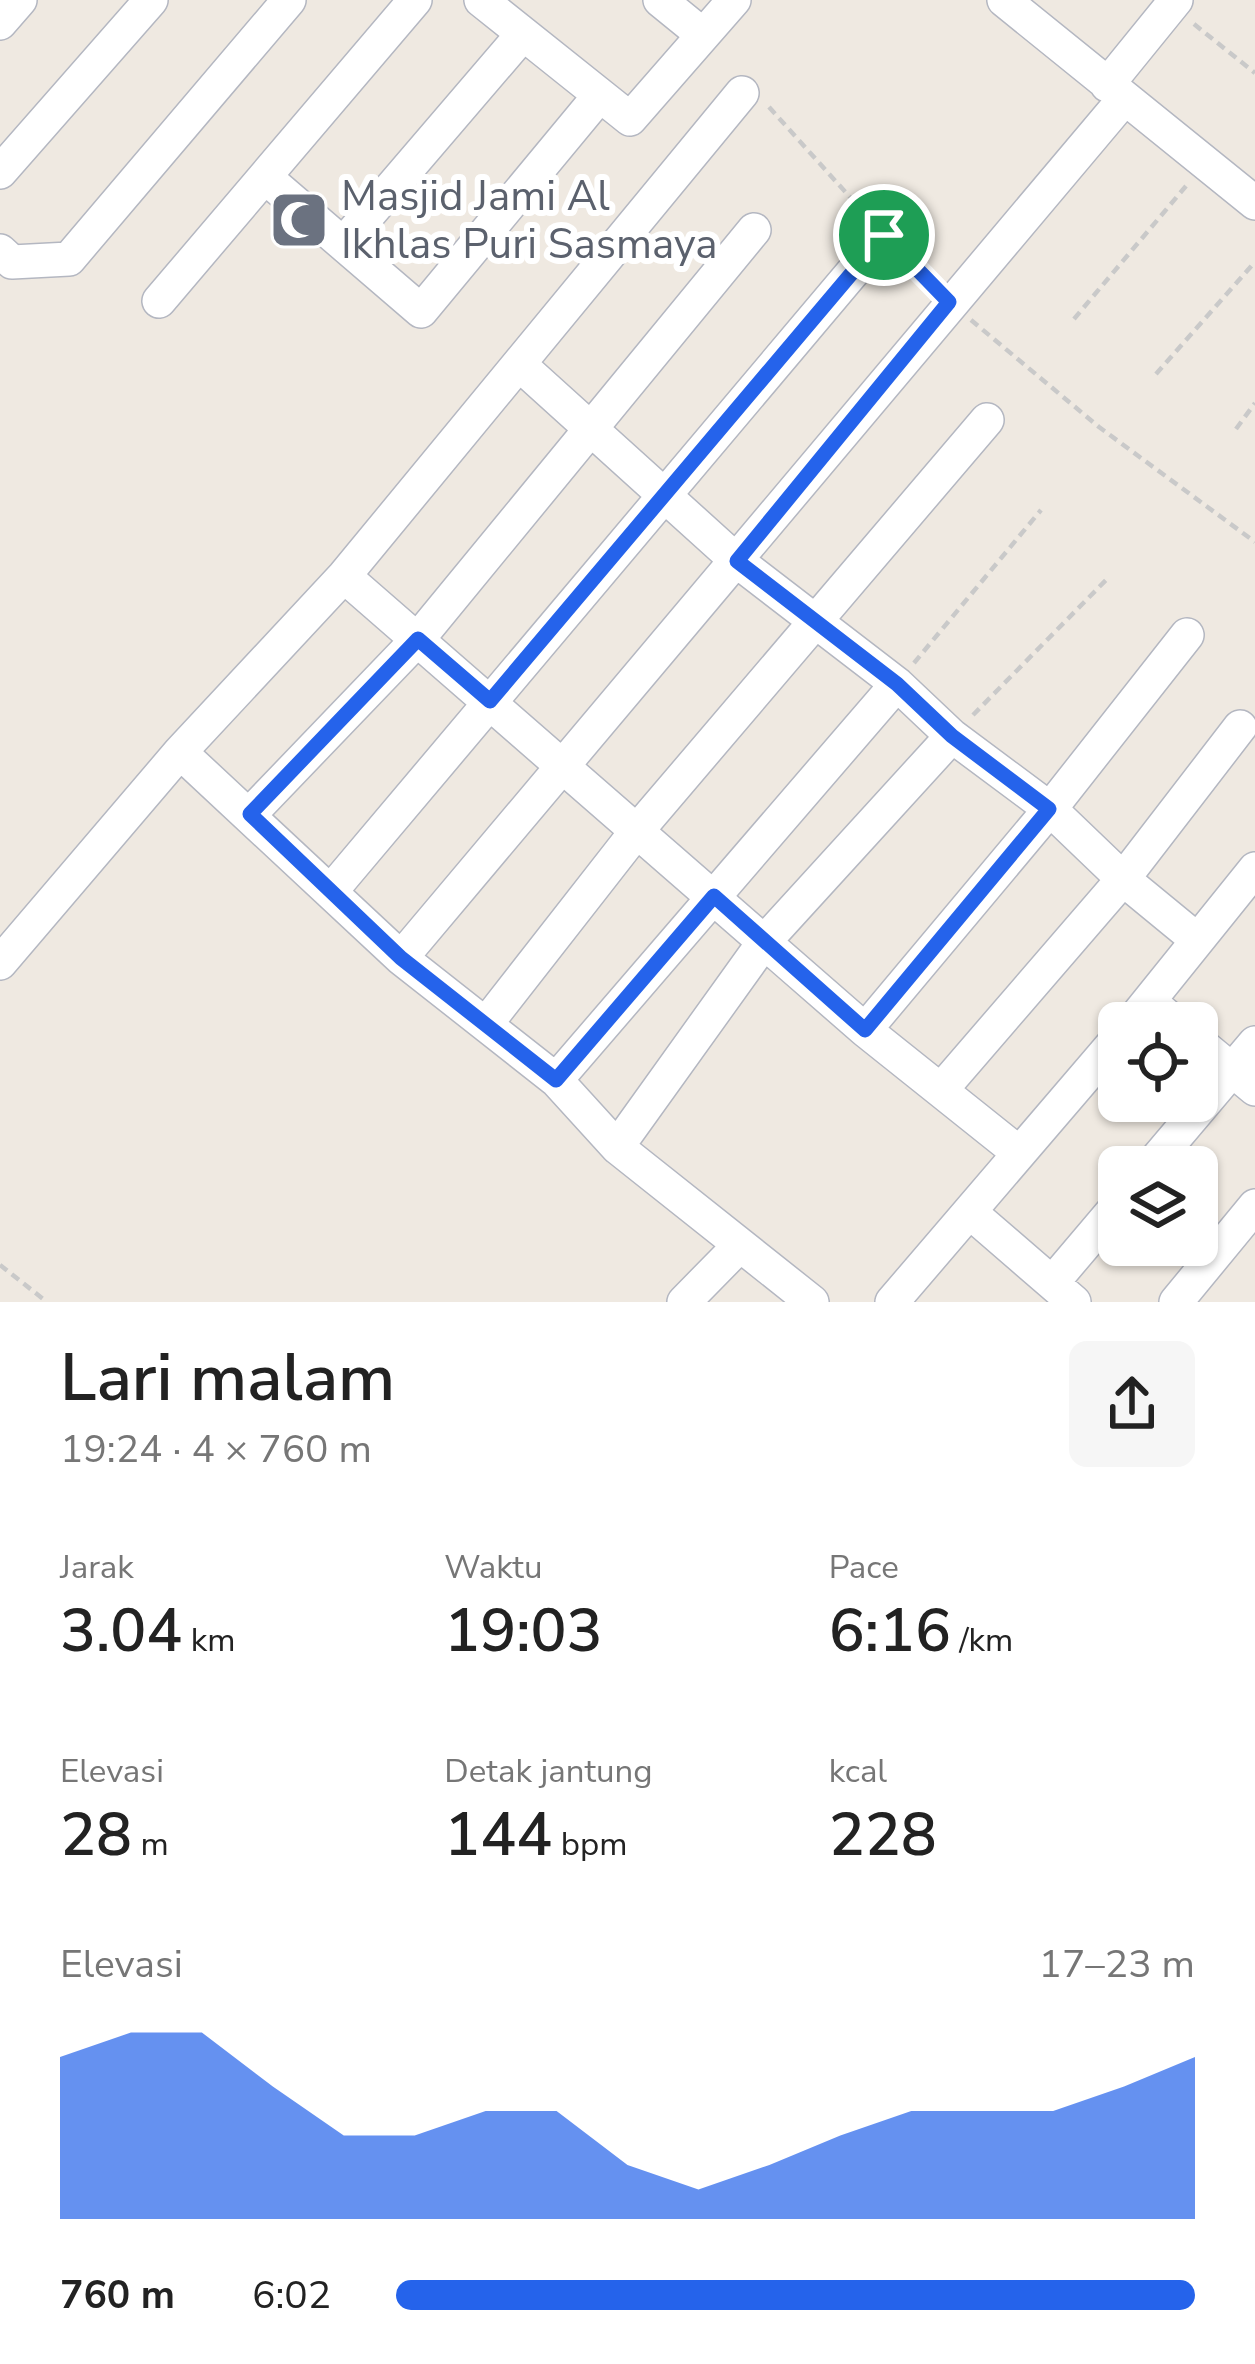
<!DOCTYPE html>
<html lang="id">
<head>
<meta charset="utf-8">
<style>
	body { margin:0; font-family:"Nunito Sans",sans-serif; background:#f6f6f6; color:#222; height:100vh; display:flex; flex-direction:column; font-size:45px; white-space:nowrap }
	* { box-sizing:border-box; margin:0 }
	p { font-size:39px; color:#767676 }
	.icon { flex:none; width:66px; height:66px; fill:none; stroke:currentColor; stroke-width:2; stroke-linecap:round; stroke-linejoin:round }
	.map { position:relative; height:1302px; overflow:hidden }
	.details { display:flex; flex-direction:column; background:#fff; flex:1 }
	.details>* { flex:none }
	.controls { position:absolute; left:1098px; top:1002px; display:grid; gap:24px }
	.controls a { display:grid; place-items:center; width:120px; height:120px; border-radius:18px; background:#fff; box-shadow:0 3px 9px #0004; font-size:60px }
	.pin { position:absolute; display:grid; place-items:center; width:102px; height:102px; color:#fff; margin:-51px; border:6px solid #fff; border-radius:50%; box-shadow:0 3px 12px #0007 }
	.round { display:grid; place-items:center; flex:none; width:126px; height:126px; border-radius:18px; background:#f6f6f6 }
	.summary { display:flex; align-items:center; justify-content:space-between; height:204px; padding:0 60px }
	h1 { font-size:66px; font-weight:600; line-height:90px }
	.stats { display:grid; grid-template-columns:repeat(3,1fr); gap:18px; height:204px; padding:12px 60px }
	.stats div { display:grid; align-content:center }
	.stats b { font-size:60px; font-weight:600 }
	.stats small { font-size:33px; font-weight:400 }
	.stats p { font-size:33px }
	.chart { height:336px; padding:24px 60px }
	.chart p { display:flex; justify-content:space-between }
	.chart svg { width:100%; height:216px; margin-top:12px; fill:#2563eb; opacity:.7 }
	ul { padding:0 60px; list-style:none; font-size:39px }
	li { display:grid; grid-template-columns:192px 144px 1fr; align-items:center; height:90px }
	li i { height:30px; border-radius:15px; background:#2563eb }
	.map>svg:first-child { display:block }
	.lines { fill:none; stroke-linecap:round; stroke-linejoin:round }
	.minor-casing { stroke:#b4b7c1; stroke-width:36 }
	.path { stroke:#c9c9c9; stroke-width:4.5; stroke-dasharray:9 6; stroke-linecap:butt }
	.minor { stroke:#fff; stroke-width:33 }
	.route-casing { stroke:#fff; stroke-width:24 }
	.route { stroke:#2563eb; stroke-width:15 }
	.labels { text-anchor:middle; dominant-baseline:central; stroke-width:12; stroke-linejoin:round; paint-order:stroke }
	.worship-label { font-size:42px; fill:#5b616d; stroke:#fff; text-anchor:start }
</style>
</head>
<body>
<div class="map">
<svg width="1255" height="1302" viewBox="0 0 1255 1302">
	<rect width="100%" height="100%" fill="#efe9e1"/>
	<g class="lines">
		<!-- minor casing -->
		<g class="minor-casing">
			<path id="minor" d="M481 0 630 119 734 0
				M660 0 703 35
				M1004 0 1255 203
				M0 23 20 0
				M1107 85 1176 0
				M0 172 151 0
				M265 177 421 311 600 95
				M344 243 523 34
				M0 251 12 262 69 259 289 0
				M159 301 415 0
				M519 364 737 561 897 684 952 736 1050 809 1123 879 1196 939
				M344 576 865 1030 1019 1153
				M180 752 401 958 556 1080 617 1147 812 1302
				M250 814 418 639 754 230
				M331 891 884 235
				M401 958C642 671 883 385 1124 99
				M0 963 180 752 344 576 742 93
				M1150 1002 1175 1023
				M1131 1023 1255 869
				M486 1024 636 832 987 420
				M865 1030 1050 809 1187 635
				M1197 1041 1255 1089
				M556 1080 897 684
				M941 1090 1123 879 1240 727
				M617 1147 764 942 952 736
				M1150 1167 1255 1043
				M971 1213 1074 1302
				M1052 1283 1119 1204
				M684 1302 740 1245
				M892 1302 1119 1037
				M1176 1302 1255 1206"/>
		</g>
		<!-- path -->
		<path class="path" d="M1194 24 1255 73
			M769 107 866 215
			M902 254 932 284
			M1074 319 1186 186
			M971 320 1099 427 1255 542
			M1156 374 1255 262
			M1236 429 1255 403
			M914 663 1041 510
			M973 715 1108 578
			M0 1265 47 1302"/>
		<!-- minor -->
		<use href="#minor" class="minor"/>
	</g>
	<g class="lines">
		<!-- route casing -->
		<g class="route-casing">
			<path id="route" d="M884 235 949 302 737 561 897 684 952 736 1049 809 865 1030 714 896 556 1080 401 958 250 814 418 639 490 701Z"/>
		</g>
		<!-- route -->
		<use href="#route" class="route"/>
	</g>
	<!-- icons -->
	<defs>
		<g id="mosque-square" transform="scale(3)"><rect x="-9" y="-9" width="18" height="18" rx="4" fill="#6b7280" stroke="#fff"/><path d="M3.5-4.9A6 6 0 1 0 3.5 4.9A5 5 0 1 1 3.5-4.9Z" fill="#fff"/></g>
	</defs>
	<g fill-rule="evenodd">
		<use href="#mosque-square" x="299" y="220"/>
	</g>
	<g class="labels">
		<!-- worship labels -->
		<g class="worship-label">
			<text x="341" y="196">Masjid Jami Al<tspan x="341" dy="48">Ikhlas Puri Sasmaya</tspan></text>
		</g>
	</g>
</svg>
<div class="controls">
<a><svg class="icon" aria-label="locate" viewBox="0 0 24 24"><circle cx="12" cy="12" r="6"/><path d="M12 2v4M12 18v4M2 12h4M18 12h4"/></svg></a>
<a><svg class="icon" aria-label="layers" viewBox="0 0 24 24"><path d="M12 4l9 5-9 5-9-5zM3 14l9 5 9-5"/></svg></a>
</div>
<div class="pin" style="left:884px;top:235px;background:#1e9e55"><svg class="icon" aria-label="arrive" viewBox="0 0 24 24"><path d="M6 21V4h12l-3 4 3 4H6"/></svg></div>
</div>
<section class="details">
<div class="summary"><div><h1>Lari malam</h1><p>19:24 · 4 × 760 m</p></div><a class="round"><svg class="icon" aria-label="share" viewBox="0 0 24 24"><path d="M12 15V3M7 8l5-5 5 5M5 13v7h14v-7"/></svg></a></div>
<div class="stats">
<div><p>Jarak</p><b>3.04<small> km</small></b></div>
<div><p>Waktu</p><b>19:03</b></div>
<div><p>Pace</p><b>6:16<small> /km</small></b></div>
</div>
<div class="stats">
<div><p>Elevasi</p><b>28<small> m</small></b></div>
<div><p>Detak jantung</p><b>144<small> bpm</small></b></div>
<div><p>kcal</p><b>228</b></div>
</div>
<div class="chart"><p><span>Elevasi</span>17–23 m</p>
<svg viewBox="0 0 160 44" preserveAspectRatio="none"><path d="M0 44V11L10 6L20 6L30 17L40 27L50 27L60 22L70 22L80 33L90 38L100 33L110 27L120 22L130 22L140 22L150 17L160 11V44z"/></svg>
</div>
<ul>
<li><b>760 m</b>6:02<i style="width:100%"></i></li>
</ul>
</section>
</body>
</html>
